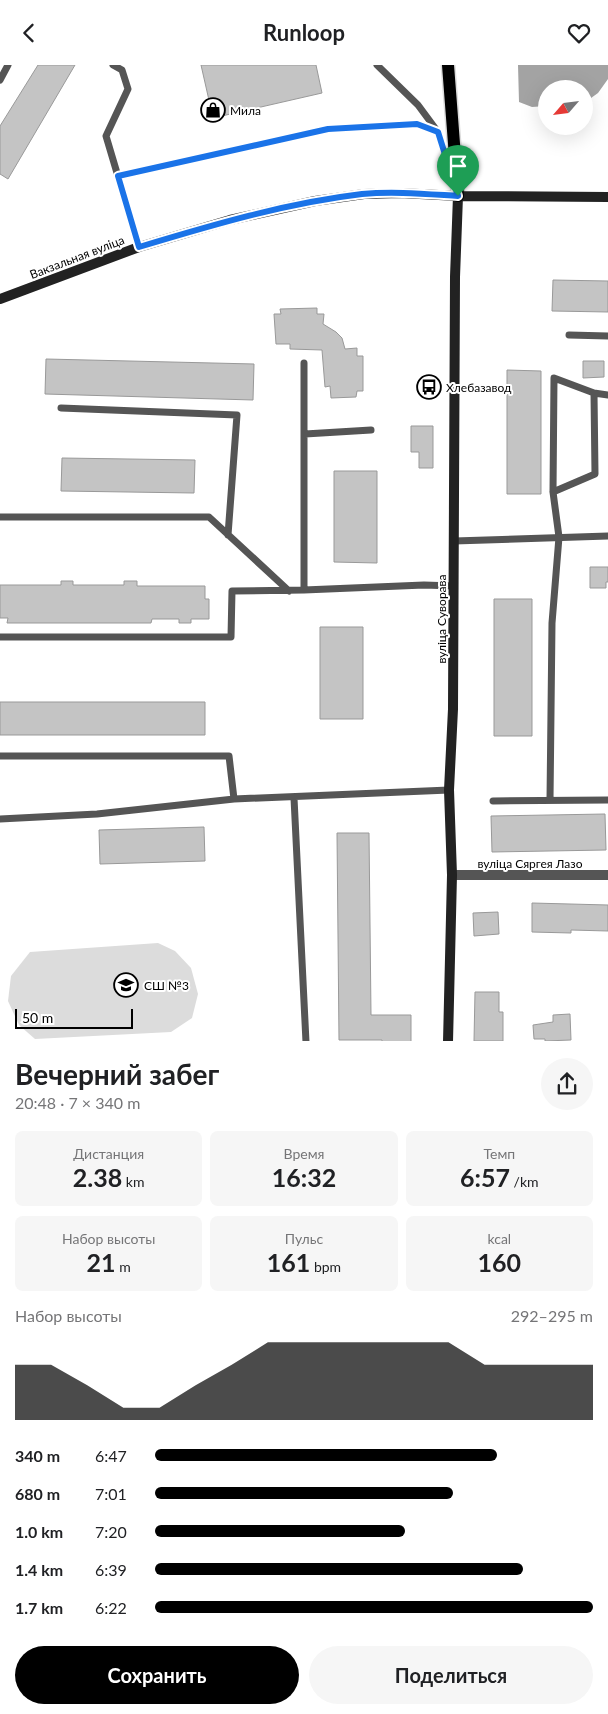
<!DOCTYPE html>
<html lang="ru">
<head>
<meta charset="utf-8">
<style>
	body { margin:0; font-family:Lato,sans-serif; background:#f6f6f6; color:#202124; height:100vh; display:flex; flex-direction:column; font-size:19px; white-space:nowrap }
	* { box-sizing:border-box; margin:0 }
	p { font-size:16px; color:#757577 }
	.icon { flex:none; width:28px; height:28px; fill:none; stroke:currentColor; stroke-width:2; stroke-linecap:round; stroke-linejoin:round }
	.map { position:relative; height:976px; overflow:hidden }
	.drawer { display:flex; flex-direction:column; background:#fff; flex:1 }
	.drawer>* { flex:none }
	.needle { width:32px; rotate:242deg }
	.controls { position:absolute; left:538px; top:15px; display:grid; gap:10px }
	.controls a { display:grid; place-items:center; width:55px; height:55px; border-radius:50%; background:#fff; box-shadow:0 5px 20px #0002; font-size:25px }
	.scale { position:absolute; left:15px; bottom:12px; width:118px; box-sizing:border-box; padding-left:5px; border:2px solid #000; border-top:0; font-size:14px; line-height:18px; white-space:nowrap; color:#000; -webkit-text-stroke:4px #fff; paint-order:stroke }
	.pin { position:absolute; display:grid; place-items:center; width:42px; height:42px; color:#fff; margin:-51px -21px; border-radius:50% 50% 50% 0; rotate:-45deg; box-shadow:0 0 5px #0007 }
	.pin .icon { rotate:45deg }
	.round { display:grid; place-items:center; flex:none; width:52px; height:52px; border-radius:26px; background:#f6f6f6 }
	.overview { display:flex; align-items:center; justify-content:space-between; height:85px; padding:0 15px }
	h1 { font-size:28px; font-weight:700; line-height:38px }
	.figures { display:grid; grid-template-columns:repeat(3,1fr); gap:8px; height:85px; padding:5px 15px }
	.figures div { display:grid; align-content:center; border-radius:8px; background:#f6f6f6; text-align:center }
	.figures b { font-size:25px; font-weight:700 }
	.figures small { font-size:14px; font-weight:400 }
	.figures p { font-size:14px }
	.chart { height:140px; padding:10px 15px }
	.chart p { display:flex; justify-content:space-between }
	.chart svg { width:100%; height:90px; margin-top:5px; fill:#000; opacity:.7 }
	.action { display:flex; gap:10px; margin-top:auto; padding:10px 15px }
	.action a { flex:1; height:58px; border-radius:30px; background:#000; color:#fff; font-size:20px; font-weight:700; line-height:58px; text-align:center }
	.action a+a { background:#f6f6f6; color:#202124 }
	ul { padding:0 15px; list-style:none; font-size:16px }
	li { display:grid; grid-template-columns:80px 60px 1fr; align-items:center; height:38px }
	li i { height:12px; border-radius:6px; background:#000 }
	header { display:flex; justify-content:space-between; align-items:center; height:65px; padding:0 15px; background:#fff; font-size:22px; font-weight:700 }
	.map>svg:first-child { display:block }
	.green { fill:#dcdcdc }
	.water { fill:#a3a3a3 }
	.building { fill:#c4c4c4; stroke:#999 }
	.lines { fill:none; stroke-linecap:round; stroke-linejoin:round }
	.primary-casing { stroke:#dbdbdb; stroke-width:15 }
	.service { stroke:#555; stroke-width:7 }
	.minor { stroke:#555; stroke-width:10 }
	.secondary { stroke:#222; stroke-width:10 }
	.primary { stroke:#000; stroke-width:12 }
	.route-casing { stroke:#fff; stroke-width:10 }
	.route { stroke:#1a73e8; stroke-width:6 }
	.labels { text-anchor:middle; dominant-baseline:central; stroke-width:4; stroke-linejoin:round; paint-order:stroke }
	.poi-label { font-size:12px; fill:#000; stroke:#fff; text-anchor:start }
	.street-label { font-size:12px; fill:#000; stroke:#fff }
</style>
</head>
<body>
<header><svg class="icon" aria-label="back" viewBox="0 0 24 24"><path d="M15 5l-7 7 7 7"/></svg>Runloop<svg class="icon" aria-label="heart" viewBox="0 0 24 24"><path d="M12 20l-8-8c-3-5 5-10 8-4 3-6 11-1 8 4z"/></svg></header>
<div class="map">
<svg width="608" height="977" viewBox="0 0 608 977">
	<rect width="100%" height="100%" fill="#fff"/>
	<!-- green -->
	<path class="green" d="M158 878 175 886 191 903 198 929 192 953 171 967 35 974 19 960 8 936 11 911 30 887Z"/>
	<!-- water -->
	<path class="water" d="M518 0H608V14L598 28 584 38V24H546V41L532 42 519 37Z"/>
	<!-- building -->
	<path class="building" d="M38 0H75L8 114 0 109V61Z
		M201 0H316L322 28 213 53Z
		M553 215 608 216V247L552 246Z
		M317 243V249H324L323 259 336 267 342 273 345 284 357 283V291H363V326H357L356 332 331 333 330 321 325 322 322 285 290 284V279H276L274 249H281L280 244Z
		M46 294 254 299 253 335 45 329Z
		M583 296H604V312L583 313Z
		M507 305 541 306V429H507Z
		M411 361H433V403H419V387H411Z
		M62 393 195 395 194 428 61 426Z
		M334 406H377V498L334 497Z
		M590 502H608V517H606V523H590Z
		M61 516H73V520H124V516H137V521H205V534H209V554H191V558H179V554H152L151 558H7L8 553H0V520H61Z
		M494 534H532V671H494Z
		M320 562H363V654H320Z
		M0 637H205V670H0Z
		M605 749 606 785 492 787 491 751Z
		M204 762 205 796 100 799 99 765Z
		M337 768H369L371 950H411V977H382V975H339Z
		M532 838 608 840V866L571 865V868L532 867Z
		M498 847 499 869 474 871 473 848Z
		M475 927H499V947H503V976H474Z
		M570 949 571 975 545 976V974H534L533 960 553 957V950Z"/>
	<g class="lines">
		<!-- primary casing -->
		<g class="primary-casing">
			<path id="primary" d="M448 0 458 131"/>
		</g>
		<!-- service -->
		<path class="service" d="M113 0 122 5 128 24 106 71 139 182
			M377 0 418 40 438 67 452 111
			M0 15 8 0
			M118 111 328 64 417 59 438 67
			M569 270 608 271
			M304 298V525
			M61 343 237 350 228 470
			M305 369 371 365
			M553 427 595 409 594 328 608 330
			M0 452H209L289 526
			M454 476 608 471
			M0 572H231L232 526 304 525 424 520 454 521
			M0 691H229L234 734
			M294 733 306 977
			M550 735 552 558 559 472 553 427 554 313 594 328
			M493 736 608 735
			M0 754 97 749 234 734 449 725"/>
		<!-- minor -->
		<path class="minor" d="M452 810H608"/>
		<!-- secondary -->
		<path class="secondary" d="M0 234 139 182 230 155 315 136 364 129 400 128 458 131 608 132
			M448 977 452 810 449 725 453 644 455 212 458 131"/>
		<!-- primary -->
		<use href="#primary" class="primary"/>
	</g>
	<g class="lines">
		<!-- route casing -->
		<g class="route-casing">
			<path id="route" d="M417 59 438 67 458 131C426 129 394 126 362 129 286 138 212 160 139 182L118 111 328 64Z"/>
		</g>
		<!-- route -->
		<use href="#route" class="route"/>
	</g>
	<!-- icons -->
	<defs>
		<g id="shop-ring" transform="scale(1.25)"><circle r="9.5" fill="#fff" stroke="#000" stroke-width="1.5"/><path d="M-5-2.5h2.3a2.7 3.5 0 0 1 5.4 0H5L5.5 6h-11ZM-1.5-2.5h3a1.5 2.3 0 0 0-3 0Z" fill="#000"/></g>
		<g id="bus-ring" transform="scale(1.25)"><circle r="9.5" fill="#fff" stroke="#000" stroke-width="1.5"/><path d="M-5-6H5V4H4V6H2V4H-2V6H-4V4H-5ZM-3.5-4V0h7V-4ZM-3.5 1.2v1.5H-2V1.2ZM2 1.2v1.5H3.5V1.2Z" fill="#000"/></g>
		<g id="school-ring" transform="scale(1.25)"><circle r="9.5" fill="#fff" stroke="#000" stroke-width="1.5"/><path d="M0-5L7-2L0 1L-7-2ZM-4 1L0 2.5L4 1V4Q0 6-4 4Z" fill="#000"/></g>
	</defs>
	<g fill-rule="evenodd">
		<use href="#shop-ring" x="213" y="45"/>
		<use href="#bus-ring" x="429" y="322"/>
		<use href="#school-ring" x="126" y="920"/>
	</g>
	<g class="labels">
		<!-- poi labels -->
		<g class="poi-label">
			<text x="230" y="45">Мила</text>
			<text x="446" y="322">Хлебазавод</text>
			<text x="144" y="920">СШ №3</text>
		</g>
		<!-- street labels -->
		<g class="street-label">
			<text transform="translate(77 192) rotate(-21)">Вакзальная вуліца</text>
			<text transform="translate(441 554) rotate(-90)">вуліца Суворава</text>
			<text x="530" y="798">вуліца Сяргея Лазо</text>
		</g>
	</g>
</svg>
<div class="controls">
<a><svg class="needle" viewBox="-14 -14 28 28"><path d="M0-13l5 13h-10z" fill="#e53935"/><path d="M0 13l5-13h-10z" fill="#757577"/></svg></a>
</div>
<div class="scale">50 m</div>
<div class="pin" style="left:458px;top:131px;background:#1e9e55"><svg class="icon" aria-label="arrive" viewBox="0 0 24 24"><path d="M6 21V4h12l-3 4 3 4H6"/></svg></div>
</div>
<section class="drawer">
<div class="overview"><div><h1>Вечерний забег</h1><p>20:48 · 7 × 340 m</p></div><a class="round"><svg class="icon" aria-label="share" viewBox="0 0 24 24"><path d="M12 15V3M7 8l5-5 5 5M5 13v7h14v-7"/></svg></a></div>
<div class="figures">
<div><p>Дистанция</p><b>2.38<small> km</small></b></div>
<div><p>Время</p><b>16:32</b></div>
<div><p>Темп</p><b>6:57<small> /km</small></b></div>
</div>
<div class="figures">
<div><p>Набор высоты</p><b>21<small> m</small></b></div>
<div><p>Пульс</p><b>161<small> bpm</small></b></div>
<div><p>kcal</p><b>160</b></div>
</div>
<div class="chart"><p><span>Набор высоты</span>292–295 m</p>
<svg viewBox="0 0 160 44" preserveAspectRatio="none"><path d="M0 44V17L10 17L20 27L30 38L40 38L50 27L60 17L70 6L80 6L90 6L100 6L110 6L120 6L130 17L140 17L150 17L160 17V44z"/></svg>
</div>
<ul>
<li><b>340 m</b>6:47<i style="width:78%"></i></li>
<li><b>680 m</b>7:01<i style="width:68%"></i></li>
<li><b>1.0 km</b>7:20<i style="width:57%"></i></li>
<li><b>1.4 km</b>6:39<i style="width:84%"></i></li>
<li><b>1.7 km</b>6:22<i style="width:100%"></i></li>
</ul>
<div class="action"><a>Сохранить</a><a>Поделиться</a></div>
</section>
</body>
</html>
